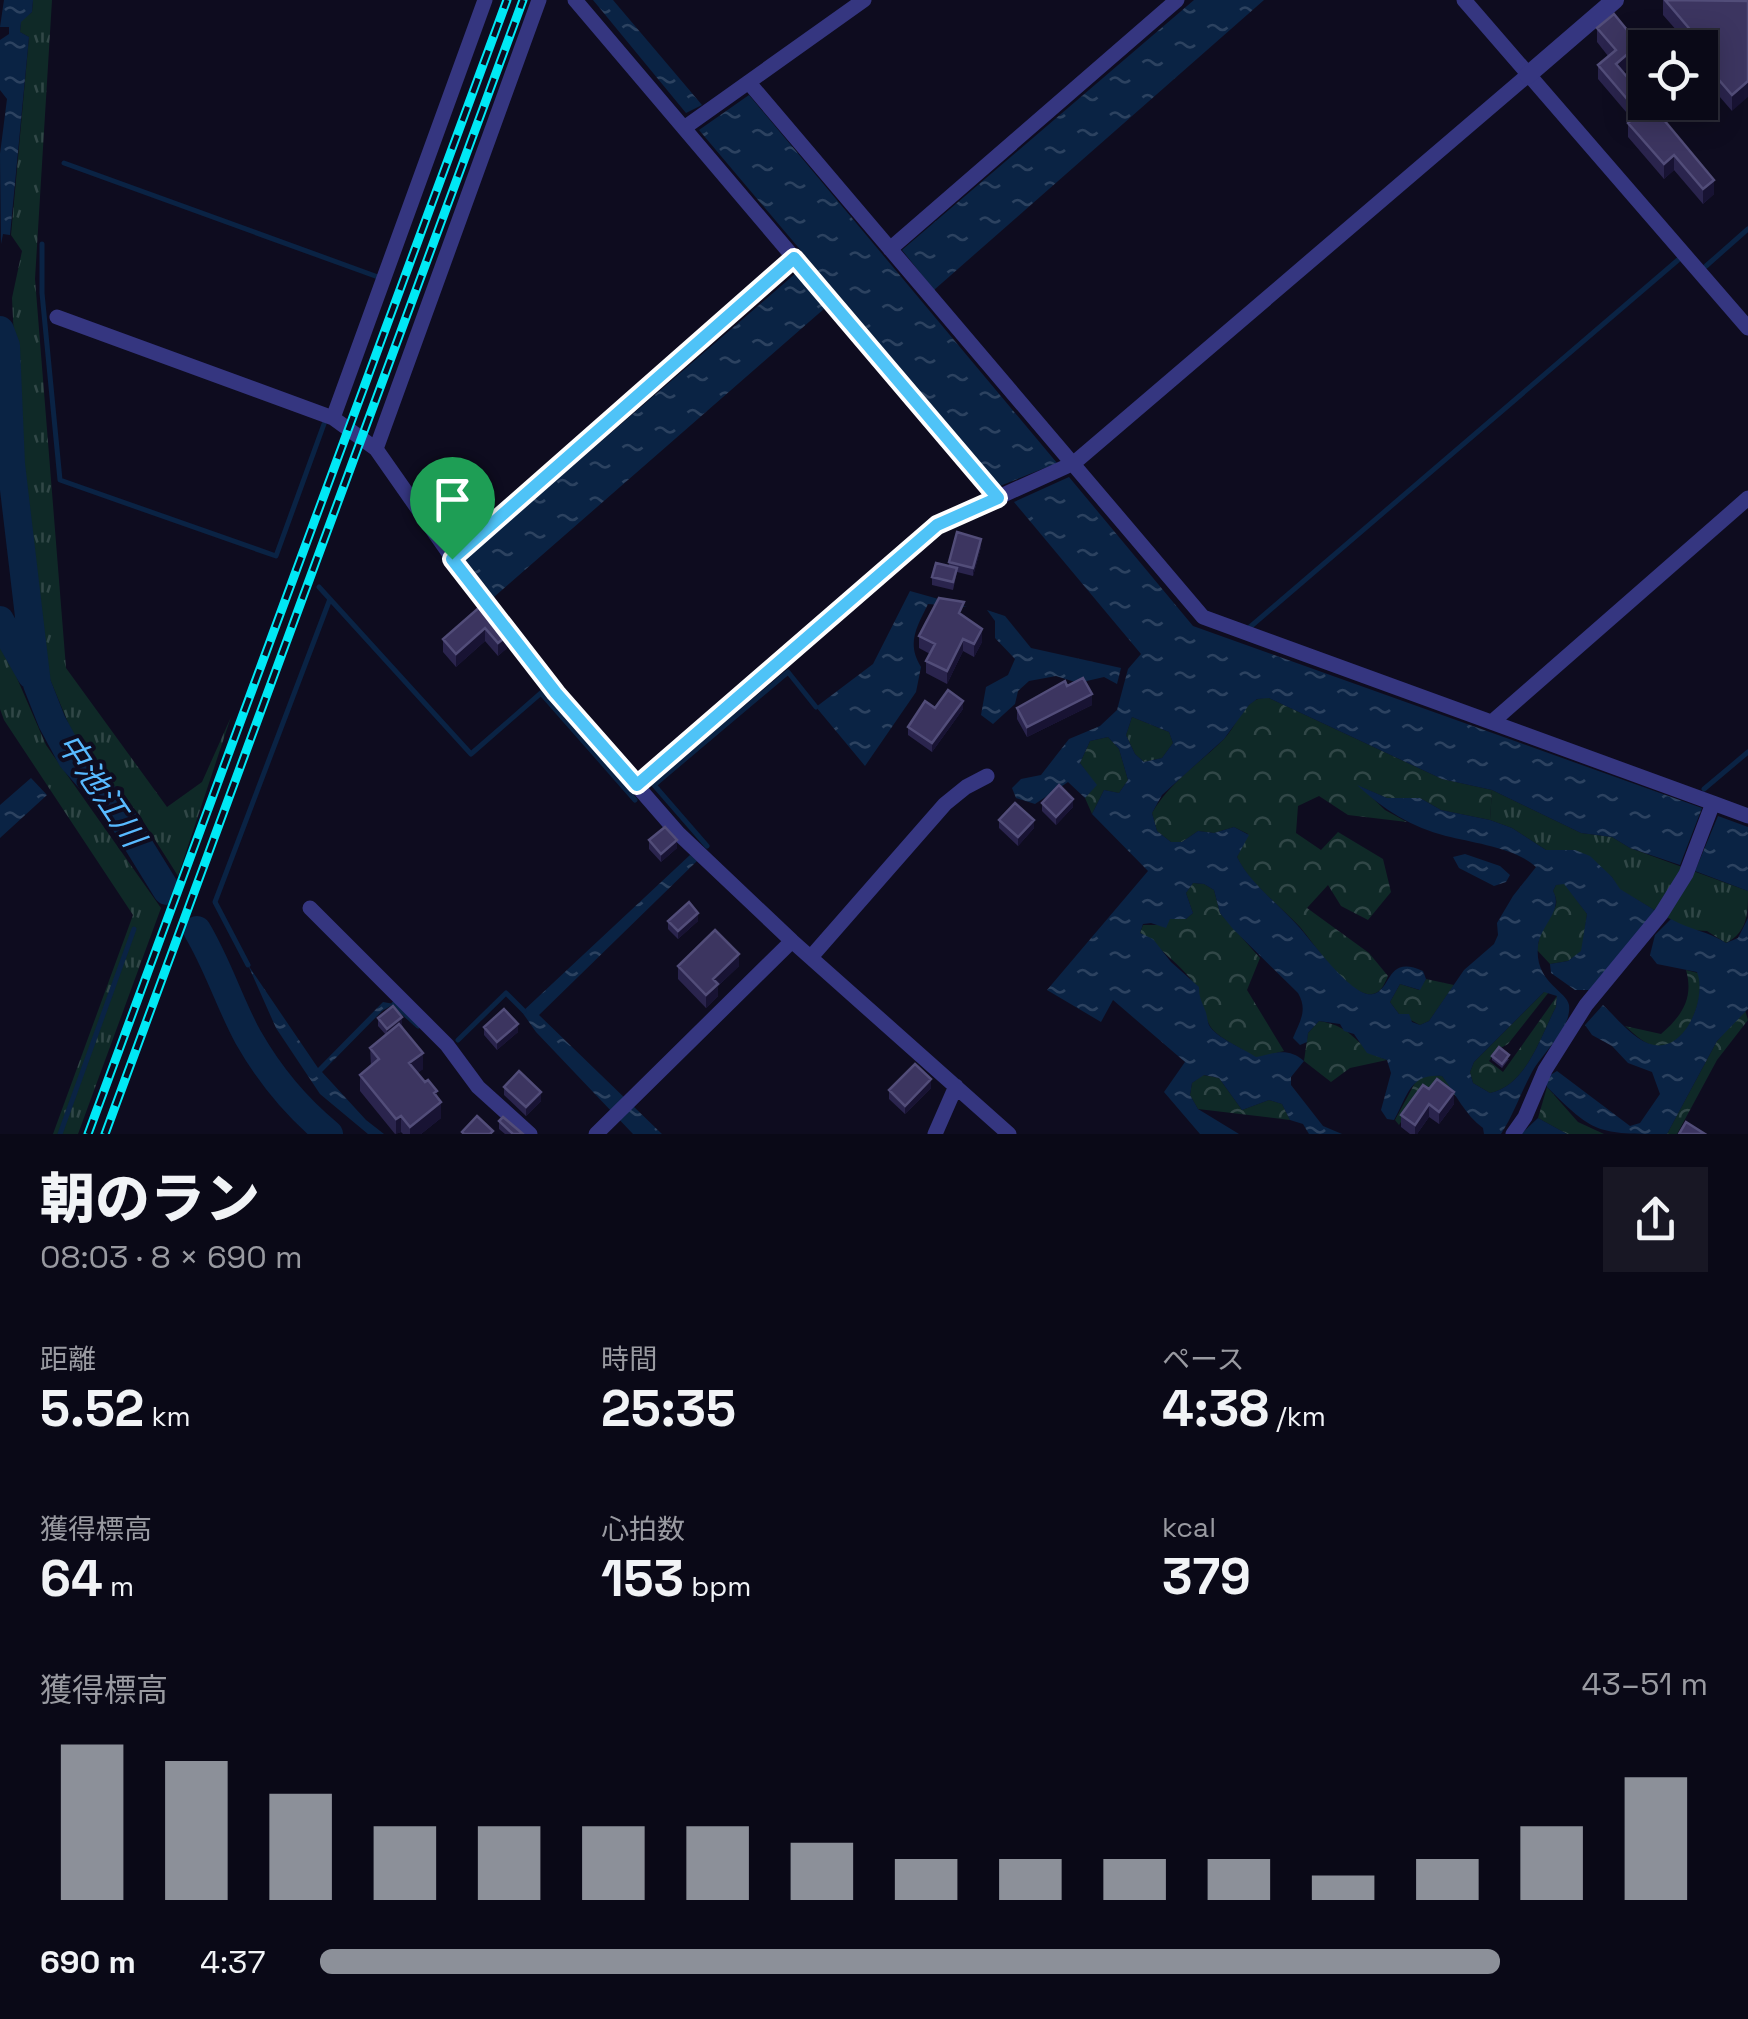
<!DOCTYPE html>
<html lang="ja">
<head>
<meta charset="utf-8">
<style>
	body { margin:0; font-family:"Space Grotesk","Noto Sans JP",sans-serif; background:#181724; color:#f1f3f6; height:100vh; display:flex; flex-direction:column; font-size:38px; white-space:nowrap }
	* { box-sizing:border-box; margin:0 }
	p { font-size:32px; color:#999aa1 }
	.icon { flex:none; width:55px; height:55px; fill:none; stroke:currentColor; stroke-width:2; stroke-linecap:round; stroke-linejoin:round }
	.map { position:relative; height:1134px; overflow:hidden }
	.sheet { display:flex; flex-direction:column; background:#0a0917; flex:1 }
	.sheet>* { flex:none }
	.controls { position:absolute; left:1628px; top:30px; display:grid; gap:20px }
	.controls a { display:grid; place-items:center; width:90px; height:90px; border-radius:0px; background:#0a0917; box-shadow:0 5px 25px #0003,0 0 0 2px #2a2a36; font-size:50px }
	.pin { position:absolute; display:grid; place-items:center; width:85px; height:85px; color:#fff; margin:-102px -42px; border-radius:50% 50% 50% 0; rotate:-45deg; box-shadow:0 0 10px #0007 }
	.pin .icon { rotate:45deg }
	.round { display:grid; place-items:center; flex:none; width:105px; height:105px; border-radius:0px; background:#181724 }
	.headline { display:flex; align-items:center; justify-content:space-between; height:170px; padding:0 40px }
	h1 { font-size:55px; font-weight:800; line-height:75px }
	.metrics { display:grid; grid-template-columns:repeat(3,1fr); gap:15px; height:170px; padding:10px 40px }
	.metrics div { display:grid; align-content:center }
	.metrics b { font-size:50px; font-weight:800 }
	.metrics small { font-size:28px; font-weight:400 }
	.metrics p { font-size:28px }
	.chart { height:280px; padding:20px 40px }
	.chart p { display:flex; justify-content:space-between }
	.chart svg { width:100%; height:180px; margin-top:10px; stroke:#8c9099; stroke-width:6 }
	ul { padding:0 40px; list-style:none; font-size:32px }
	li { display:grid; grid-template-columns:160px 120px 1fr; align-items:center; height:75px }
	li i { height:25px; border-radius:12px; background:#8c9099 }
	.map>svg:first-child { display:block }
	.grass { fill:url(#grass-tufts) }
	.forest { fill:url(#forest-crowns) }
	.water { fill:url(#water-ripples); fill-rule:evenodd }
	.lines { fill:none; stroke-linecap:round; stroke-linejoin:round }
	.stream { stroke:#0a2344; stroke-width:5 }
	.river { stroke:#0a2344; stroke-width:28 }
	.minor { stroke:#353680; stroke-width:15 }
	.tertiary { stroke:#353680; stroke-width:18 }
	.rail-casing { stroke:#00e8f5; stroke-width:9 }
	.rail { stroke:#0e0c1f; stroke-width:5; stroke-dasharray:15; stroke-linecap:butt }
	.wall { fill:#2a244d }
	.shaded-wall { fill:#181333 }
	.building { fill:#3c3560; stroke:#524d79; stroke-width:2.5 }
	.route-casing { stroke:#fff; stroke-width:20 }
	.route { stroke:#4fc3f7; stroke-width:12 }
	.labels { text-anchor:middle; dominant-baseline:central; stroke-width:8; stroke-linejoin:round; paint-order:stroke }
	.water-label { font-size:32px; font-style:italic; fill:#58baff; stroke:#0e0c1f }
</style>
</head>
<body>
<div class="map">
<svg width="1748" height="1134" viewBox="0 0 1748 1134">
	<defs>
		<pattern id="grass-tufts" width="24" height="20" patternUnits="userSpaceOnUse" patternTransform="scale(2.5)"><rect width="24" height="20" fill="#0f2927"/><path d="M3 7l-1-3M5 7V3M7 7l1-3M15 17l-1-3M17 17v-4M19 17l1-3" fill="none" stroke="#314747"/></pattern>
		<pattern id="forest-crowns" width="20" height="18" patternUnits="userSpaceOnUse" patternTransform="scale(2.5)"><rect width="20" height="18" fill="#0f2927"/><path d="M2 6a3 3 0 1 1 6 0M12 15a3 3 0 1 1 6 0" fill="none" stroke="#314747"/></pattern>
		<pattern id="water-ripples" width="26" height="14" patternUnits="userSpaceOnUse" patternTransform="scale(2.5)"><rect width="26" height="14" fill="#0a2344"/><path d="M2 4q2-2 4 0t4 0M15 11q2-2 4 0t4 0" fill="none" stroke="#2c4260"/></pattern>
	</defs>
	<rect width="100%" height="100%" fill="#0e0c1f"/>
	<!-- grass -->
	<path class="grass" d="M33 0H52L35 279 66 668 167 807 202 782 231 717 178 876 138 813 79 749 47 672 20 461 12 298 22 251 11 235 29 37 20 32 21 21 32 12Z
		M0 639 46 745 161 908 78 1134H53L133 915 4 720 0 709Z
		M1132 717 1169 732 1173 743 1162 758 1144 762 1135 754 1126 735Z
		M1492 790 1581 833 1612 837 1630 848 1748 891C1748 913 1748 932 1726 943L1707 931 1690 930 1656 911 1619 889 1612 877 1575 850H1546L1512 828 1490 820Z"/>
	<!-- forest -->
	<path class="forest" d="M1269 698 1442 779 1492 790 1490 820 1441 810 1420 798H1387L1361 787 1385 810 1407 822 1348 815 1319 796 1298 806 1296 833 1321 850 1338 832 1383 859 1391 892 1368 920 1341 906 1328 885 1307 908 1369 953 1388 976C1384 985 1380 996 1367 994 1343 988 1315 945 1300 927 1279 904 1251 886 1237 857L1248 834 1234 827 1214 833 1198 831 1182 842H1171L1157 831 1152 813C1169 783 1200 763 1224 739 1235 728 1240 710 1254 701 1259 698 1262 698 1269 698Z
		M1108 737 1119 749 1128 780 1119 793 1104 790 1092 814 1085 798 1096 785 1080 763 1090 741Z
		M1193 883 1204 884 1214 890 1220 913 1260 958 1247 990 1284 1051 1256 1058C1244 1049 1217 1038 1210 1026 1203 1013 1199 996 1192 981 1188 973 1149 938 1140 933L1143 925H1161L1170 919H1186L1193 913 1186 893Z
		M1564 883 1587 914 1582 951 1568 961 1550 964 1537 950C1539 941 1540 931 1545 923 1553 909 1561 907 1553 891L1556 885Z
		M1686 970 1698 973C1706 996 1689 1044 1660 1046 1646 1047 1635 1034 1625 1026L1661 1034C1682 1016 1694 998 1686 970Z
		M1426 979 1454 985 1429 1021 1420 1025 1399 1014 1390 1002 1400 984 1419 990Z
		M1544 992H1549L1508 1044 1497 1050 1489 1061 1503 1072 1557 996 1556 1007C1540 1037 1527 1085 1490 1093L1473 1083 1470 1072 1474 1062Z
		M1745 1010 1748 1020 1717 1060 1677 1134H1667L1717 1041Z
		M1319 1021C1357 1027 1354 1048 1387 1060L1350 1068 1331 1082 1304 1061 1308 1033Z
		M1425 1074 1442 1076 1459 1097 1435 1085 1420 1093 1399 1125 1395 1120 1417 1079Z
		M1203 1075 1219 1078 1242 1110 1269 1100 1282 1104 1290 1120 1198 1109 1190 1095 1192 1083Z
		M1547 1087 1578 1122 1604 1134H1567L1538 1118Z"/>
	<!-- water -->
	<path class="water" d="M4 0H33L32 12 21 22 20 32 29 37 10 235 3 234 1 244 0 154 7 99 0 90V40L9 34V27H0Z
		M593 0H613L702 105 686 113Z
		M1194 0H1264L934 290 902 250Z
		M749 95 1057 463 1000 486 699 130Z
		M796 273 825 308 494 597 465 559Z
		M1069 477 1193 626 1702 808 1680 865 1630 848 1612 837 1581 833 1492 790 1442 779 1269 698 1257 699 1249 705 1224 739 1162 795 1152 813 1157 831 1171 842H1182L1198 831 1214 833 1234 827 1249 835 1237 857C1251 885 1278 903 1299 927 1312 941 1353 999 1373 994 1392 990 1386 954 1423 971L1426 979 1420 990 1400 984 1390 1002 1399 1014H1409L1412 1022 1420 1025 1429 1021 1464 970 1494 944 1498 935 1497 923 1513 896 1536 867C1516 848 1474 843 1446 836 1411 827 1384 810 1357 785L1387 798H1420L1441 810 1490 820 1512 828 1546 850H1575L1590 856 1612 877 1620 889 1656 911 1591 990H1575L1551 973 1550 964 1568 961 1581 951 1587 914 1564 884 1556 885 1553 891C1564 910 1540 926 1538 946 1534 982 1567 991 1569 1005 1572 1028 1543 1052 1532 1072 1521 1092 1514 1114 1501 1134H1484L1483 1128C1465 1115 1456 1094 1442 1076 1410 1073 1408 1095 1394 1120L1387 1119 1381 1110 1391 1073 1387 1060 1367 1053 1354 1034 1344 1031 1340 1024 1319 1021 1308 1033 1307 1042 1300 1045 1293 1038C1300 1021 1308 1010 1298 993L1233 929 1220 913 1214 890 1204 884 1193 883 1186 893 1193 913 1186 919H1170L1166 928 1151 923 1143 924 1140 933 1153 939 1171 962 1199 987C1199 997 1201 1000 1205 1010 1207 1014 1207 1020 1209 1025 1215 1037 1244 1049 1256 1057 1275 1053 1288 1047 1304 1061L1291 1077V1085L1323 1126 1342 1134H1309L1303 1124 1290 1120 1282 1104 1269 1100 1242 1110 1219 1078 1204 1075 1192 1083 1190 1095 1198 1109 1239 1134H1200L1164 1092 1185 1062 1113 1000 1101 1022 1047 990 1148 871 1092 814 1104 790 1119 793 1128 780 1119 749 1108 737 1090 741 1080 763 1097 785 1085 798 1068 782 1035 804 1016 798 1012 788 1021 779 1041 775 1069 739 1100 726 1117 710 1128 669 1141 654 1014 502ZM1132 717 1169 732 1173 743 1162 758 1144 762 1135 754 1126 735ZM1544 992 1557 996 1556 1007C1540 1037 1527 1085 1490 1093L1473 1083 1470 1072 1474 1062Z
		M910 591 967 607 928 604C917 627 906 643 921 667L916 692 865 766 816 707 873 664Z
		M987 610 1005 616 1031 648 1121 668 1117 684 1104 677 1078 683 1056 676 1029 681 1018 691 1015 704 993 724 981 715 986 687 1008 675 1015 659 995 638V621Z
		M31 778 47 795 0 838V805Z
		M1718 816 1748 827V891L1695 871Z
		M1465 854 1500 866 1510 875 1506 882 1494 886 1459 868 1453 857Z
		M690 855 697 861 539 1015 662 1134H633L536 1032 522 1012Z
		M1748 918V1009L1717 1041 1667 1134C1598 1134 1594 1134 1547 1087V1077L1557 1071 1630 1126 1640 1123 1660 1094 1652 1072 1628 1063 1612 1046 1592 1035 1585 1025 1603 1005C1618 1019 1634 1041 1654 1045 1686 1051 1707 997 1697 972L1657 964 1650 955 1655 935 1671 919C1690 930 1708 931 1726 943L1738 938Z
		M248 965 318 1068 383 1002 394 1004 382 1011 322 1072 366 1120 384 1134H368L320 1094 276 1028Z
		M1538 1118 1567 1134H1521Z"/>
	<g class="lines">
		<!-- stream -->
		<path class="stream" d="M64 163 378 277
			M42 244V293L60 480 276 556 324 424
			M1706 266 1748 229
			M319 587 471 754 541 693 635 800
			M1250 627 1678 260
			M1704 789 1748 752
			M707 846 654 785 788 672 816 707
			M248 965 215 902 330 599
			M394 1004 418 1026
			M458 1040 506 993 524 1011
			M60 1134 134 929"/>
		<!-- river -->
		<path class="river" d="M0 330 6 346 11 464 37 684 52 722 72 759 117 810 167 891
			M0 620 31 675
			M197 930C218 965 229 1002 248 1037 269 1074 296 1107 329 1134"/>
		<!-- minor -->
		<path class="minor" d="M575 0 998 498
			M1464 0 1748 328
			M750 84 1203 617 1713 803
			M684 128 864 0
			M890 249 1177 0
			M57 317 333 418 376 449 453 559 556 693 678 833 792 941 1009 1134
			M333 418 485 0
			M376 449 539 0
			M453 559 794 258
			M1492 722 1748 498
			M637 785 937 525 1074 463 1528 75
			M310 908 447 1045 478 1087 530 1134
			M811 957 945 804 966 787 987 776
			M596 1134 792 941
			M935 1134 956 1086
			M1513 1134 1525 1117 1545 1070 1586 1005 1661 914 1686 874 1713 803 1748 816"/>
		<!-- tertiary -->
		<path class="tertiary" d="M1528 75 1615 0"/>
		<!-- rail casing -->
		<g class="rail-casing">
			<path id="rail" d="M88 1134 507 0
				M105 1134 523 0"/>
		</g>
		<!-- rail -->
		<use href="#rail" class="rail"/>
	</g>
	<!-- wall -->
	<path class="wall" d="M1663 0H1747L1732 111 1700 74V48H1692L1663 15Z
		M1597 28 1645 39V54L1623 72 1714 194 1703 204 1674 170 1664 179 1628 137V123L1632 119 1598 79V65L1608 56 1597 42Z
		M981 547 973 576 957 572 953 590 932 585V577L949 566V562Z
		M482 605 507 648 498 656 485 641 456 667 443 652V639Z
		M964 615 982 642 974 657 963 651 947 684 926 673V661L930 654 919 648V636Z
		M1067 686 1092 705 1027 737 1017 719V708Z
		M935 708 963 709 932 752 908 735V727Z
		M1042 803 1073 807 1056 825 1042 811Z
		M999 820 1034 828 1018 846 999 828Z
		M649 840 677 848 661 862 649 849Z
		M668 921H698L678 939 668 929Z
		M678 966H739L718 986V996L706 1008 678 979Z
		M378 1018 402 1025 423 1069 417 1073 437 1097 441 1118 421 1134H403L401 1132 395 1134 360 1091V1075L371 1066 370 1048 386 1035 378 1026Z
		M484 1027 518 1032 497 1050 484 1035Z
		M1492 1056 1509 1059 1502 1068 1492 1060Z
		M1423 1085 1454 1104 1439 1124 1429 1117 1417 1134H1410L1401 1127V1115Z
		M504 1087 541 1101 526 1116 504 1095Z
		M931 1088 905 1114 889 1099V1090Z
		M499 1121 523 1134H505L499 1129Z"/>
	<!-- shaded-wall -->
	<path class="shaded-wall" d="M1645 39V54L1616 79V64Z
		M1748 81V97L1732 111V95Z
		M1674 155V170L1664 179V164Z
		M1714 180V194L1703 204V189Z
		M981 539V547L973 576V568Z
		M485 628V641L456 667V654Z
		M982 629V642L974 657V644Z
		M507 636V648L498 656V643Z
		M963 639V651L947 684V671Z
		M1092 694V705L1027 737V727Z
		M963 701V709L932 752V743Z
		M1073 799V807L1056 825V817Z
		M1034 820V828L1018 846V837Z
		M677 840V848L661 862V854Z
		M698 913V921L678 939V931Z
		M739 954V966L718 986V996L706 1008V995L713 979Z
		M402 1017V1025L387 1037V1029Z
		M518 1024V1032L497 1050V1042Z
		M423 1053V1069L409 1080V1063Z
		M931 1079V1088L905 1114V1106Z
		M437 1091V1105L441 1102V1118L421 1134H410V1127Z
		M541 1092V1101L526 1116V1107Z
		M1454 1092V1104L1439 1124V1112Z
		M1429 1104V1117L1417 1134H1415V1125Z
		M401 1116V1132L396 1134V1119Z"/>
	<!-- building -->
	<path class="building" d="M1665 0 1748 1V81L1732 95 1700 58V51L1705 47Z
		M1614 14 1632 36 1638 31 1645 39 1616 64 1645 98V102H1649L1714 180 1703 189 1674 155 1664 164 1628 123 1639 113 1598 65 1616 50 1597 28Z
		M957 532 981 539 973 568 949 562Z
		M936 563 957 568 953 582 932 577Z
		M939 598 964 602 959 613 982 629 974 644 963 639 947 671 926 661 935 644 919 636Z
		M482 605 507 636 498 643 485 628 456 654 443 639Z
		M1083 678 1092 694 1027 727 1017 708 1065 681 1067 686Z
		M948 690 963 701 932 743 908 727 925 701 935 708Z
		M1059 785 1073 799 1056 817 1042 803Z
		M1015 803 1034 820 1018 837 999 820Z
		M665 827 677 840 661 854 649 840Z
		M689 902 698 913 678 931 668 921Z
		M715 930 739 954 713 979 718 984 706 995 678 966Z
		M393 1006 402 1017 387 1029 378 1018Z
		M504 1009 518 1024 497 1042 484 1027Z
		M399 1024 423 1053 409 1063 425 1082 428 1080 437 1091 434 1093 441 1102 410 1127 401 1116 396 1119 360 1075 379 1059 370 1048Z
		M1499 1047 1509 1055 1502 1064 1492 1056Z
		M915 1064 931 1079 905 1106 889 1090Z
		M519 1071 541 1092 526 1107 504 1087Z
		M1437 1079 1454 1092 1439 1112 1429 1104 1415 1125 1401 1115 1423 1085 1429 1089Z
		M477 1116 493 1131 490 1134H464L462 1132Z
		M503 1117 523 1134H513L499 1121Z
		M1686 1122 1705 1134H1679Z"/>
	<g class="lines">
		<!-- route casing -->
		<g class="route-casing">
			<path id="route" d="M794 258 998 498 937 525 637 785 556 693 452 559Z"/>
		</g>
		<!-- route -->
		<use href="#route" class="route"/>
	</g>
	<g class="labels">
		<!-- water labels -->
		<g class="water-label">
			<text transform="translate(101 790) rotate(56)">中池江川</text>
		</g>
	</g>
</svg>
<div class="controls">
<a><svg class="icon" aria-label="locate" viewBox="0 0 24 24"><circle cx="12" cy="12" r="6"/><path d="M12 2v4M12 18v4M2 12h4M18 12h4"/></svg></a>
</div>
<div class="pin" style="left:452px;top:559px;background:#1e9e55"><svg class="icon" aria-label="arrive" viewBox="0 0 24 24"><path d="M6 21V4h12l-3 4 3 4H6"/></svg></div>
</div>
<section class="sheet">
<div class="headline"><div><h1>朝のラン</h1><p>08:03 · 8 × 690 m</p></div><a class="round"><svg class="icon" aria-label="share" viewBox="0 0 24 24"><path d="M12 15V3M7 8l5-5 5 5M5 13v7h14v-7"/></svg></a></div>
<div class="metrics">
<div><p>距離</p><b>5.52<small> km</small></b></div>
<div><p>時間</p><b>25:35</b></div>
<div><p>ペース</p><b>4:38<small> /km</small></b></div>
</div>
<div class="metrics">
<div><p>獲得標高</p><b>64<small> m</small></b></div>
<div><p>心拍数</p><b>153<small> bpm</small></b></div>
<div><p>kcal</p><b>379</b></div>
</div>
<div class="chart"><p><span>獲得標高</span>43–51 m</p>
<svg viewBox="0 0 160 44" preserveAspectRatio="none"><path d="M5 44V6M15 44V10M25 44V18M35 44V26M45 44V26M55 44V26M65 44V26M75 44V30M85 44V34M95 44V34M105 44V34M115 44V34M125 44V38M135 44V34M145 44V26M155 44V14"/></svg>
</div>
<ul>
<li><b>690 m</b>4:37<i style="width:85%"></i></li>
</ul>
</section>
</body>
</html>
